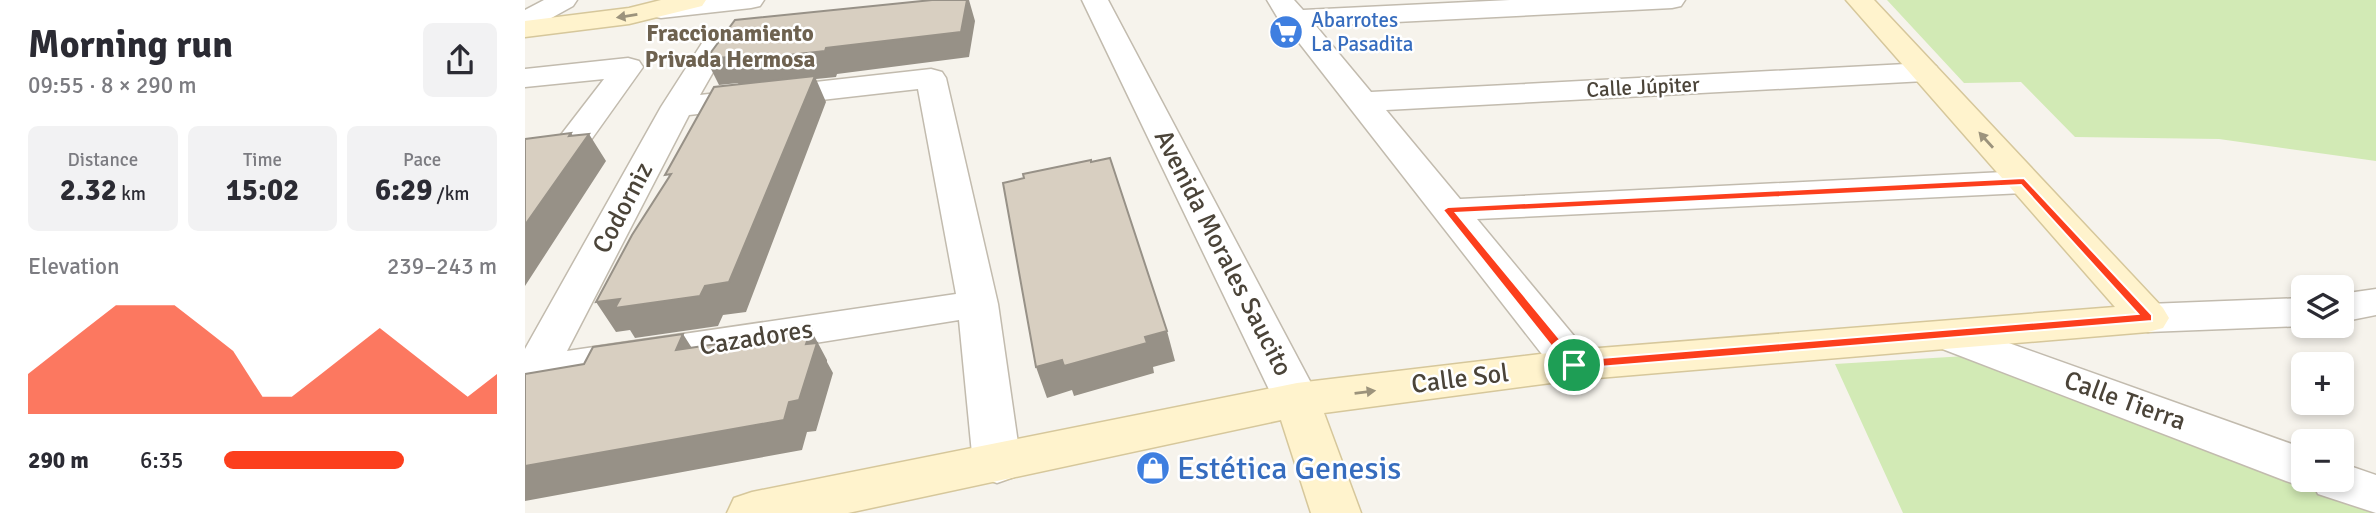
<!DOCTYPE html>
<html lang="en">
<head>
<meta charset="utf-8">
<style>
	body { margin:0; font-family:Signika,sans-serif; background:#f2f2f3; color:#2b2b33; height:100vh; display:flex; flex-direction:column; font-size:26px; white-space:nowrap }
	* { box-sizing:border-box; margin:0 }
	p { font-size:23px; color:#7c7c81 }
	.icon { flex:none; width:38px; height:38px; fill:none; stroke:currentColor; stroke-width:2; stroke-linecap:round; stroke-linejoin:round }
	.map { position:relative; flex:1; overflow:hidden }
	.side { display:flex; flex-direction:column; background:#fff; width:525px }
	.side>* { flex:none }
	.fabs { position:absolute; left:1766px; top:275px; display:grid; gap:14px }
	.fabs a { display:grid; place-items:center; width:63px; height:63px; border-radius:10px; background:#fff; box-shadow:0 4px 10px #0003; font-size:35px }
	.pin { position:absolute; display:grid; place-items:center; width:60px; height:60px; color:#fff; margin:-30px; border:4px solid #fff; border-radius:50%; box-shadow:0 2px 7px #0007 }
	.round { display:grid; place-items:center; flex:none; width:74px; height:74px; border-radius:10px; background:#f2f2f3 }
	.summary { display:flex; align-items:center; justify-content:space-between; height:119px; padding:0 28px }
	h1 { font-size:38px; font-weight:800; line-height:52px }
	.metrics { display:grid; grid-template-columns:repeat(3,1fr); gap:10px; height:119px; padding:7px 28px }
	.metrics div { display:grid; align-content:center; border-radius:10px; background:#f2f2f3; text-align:center }
	.metrics b { font-size:30px; font-weight:800 }
	.metrics small { font-size:19px; font-weight:400 }
	.metrics p { font-size:19px }
	.chart { height:196px; padding:14px 28px }
	.chart p { display:flex; justify-content:space-between }
	.chart svg { width:100%; height:126px; margin-top:7px; fill:#fc3f1d; opacity:.7 }
	ul { padding:0 28px; list-style:none; font-size:23px }
	li { display:grid; grid-template-columns:112px 84px 1fr; align-items:center; height:52px }
	li i { height:18px; border-radius:9px; background:#fc3f1d }
	main { display:flex; flex:1; min-height:0 }
	.map>svg:first-child { display:block }
	.green { fill:#d2eab5 }
	.lines { fill:none; stroke-linecap:round; stroke-linejoin:round }
	.minor-casing { stroke:#c2bbae; stroke-width:3 }
	.tertiary-casing { stroke:#c2bbae; stroke-width:3 }
	.secondary-casing { stroke:#d6c79b; stroke-width:3 }
	.minor { fill:#fff; fill-rule:evenodd }
	.tertiary { fill:#fff; fill-rule:evenodd }
	.secondary { fill:#fff3cd; fill-rule:evenodd }
	.shaded-wall { fill:#979187 }
	.building { fill:#d8cfc1; stroke:#979187; stroke-width:2 }
	.oneway { fill:#9c937c }
	.route { fill:#fc3f1d; stroke:#fff; stroke-width:2; fill-rule:evenodd }
	.labels { text-anchor:middle; dominant-baseline:central; stroke-width:5; stroke-linejoin:round; paint-order:stroke }
	.far-shop-label { font-size:21px; fill:#366cbe; stroke:#fff; text-anchor:start }
	.far-street-label { font-size:21px; fill:#4b4439; stroke:#fff }
	.far-neighbourhood-label { font-size:23px; font-weight:bold; fill:#6e6250; stroke:#fff }
	.street-label { font-size:26px; fill:#4b4439; stroke:#fff }
	.near-shop-label { font-size:32px; fill:#366cbe; stroke:#fff; text-anchor:start }
</style>
</head>
<body>
<main>
<section class="side">
<div class="summary"><div><h1>Morning run</h1><p>09:55 · 8 × 290 m</p></div><a class="round"><svg class="icon" aria-label="share" viewBox="0 0 24 24"><path d="M12 15V3M7 8l5-5 5 5M5 13v7h14v-7"/></svg></a></div>
<div class="metrics">
<div><p>Distance</p><b>2.32<small> km</small></b></div>
<div><p>Time</p><b>15:02</b></div>
<div><p>Pace</p><b>6:29<small> /km</small></b></div>
</div>
<div class="chart"><p><span>Elevation</span>239–243 m</p>
<svg viewBox="0 0 160 44" preserveAspectRatio="none"><path d="M0 44V30L10 22L20 14L30 6L40 6L50 6L60 14L70 22L80 38L90 38L100 30L110 22L120 14L130 22L140 30L150 38L160 30V44z"/></svg>
</div>
<ul>
<li><b>290 m</b>6:35<i style="width:66%"></i></li>
</ul>
</section>
<div class="map">
<svg width="1851" height="513" viewBox="0 0 1851 513">
	<rect width="100%" height="100%" fill="#f6f3ec"/>
	<!-- green -->
	<path class="green" d="M1362 0H1851V161L1694 139 1550 137 1496 82 1439 83Z
		M1457 355 1851 508V513H1378L1310 364Z"/>
	<g class="lines">
		<!-- minor casing -->
		<g class="minor-casing">
			<path id="minor" d="M153 0H239L235 6 226 8 136 18 126 16 122 10 126 4Z
				M742 0H769L778 10 985 0H1160L1156 6 1147 8 791 26 846 92 1400 63 1411 66 1415 72 1411 78 1400 81 861 110 935 199 1499 171 1511 175 1517 182 1511 189 1499 193 952 219 1064 354 1071 365 1064 376 1049 380 1034 376 761 26 757 25Z
				M189 37 199 40 203 46 175 95 406 69 417 72 421 78 473 304 496 464 489 477 472 483 455 477 448 464 434 320 9 388 0 385V349L136 107 179 40ZM393 89 431 294 42 351 164 115Z
				M103 58 114 61 118 67 61 147 49 150 37 147 32 140 79 79 0 87V69Z
				M1851 289V315L1816 322V294Z
				M1778 298V326L1623 332 1608 328 1602 318 1608 308 1623 304Z
				M1422 321 1778 448V480H1816V463L1851 475V513L1793 494 1788 484 1778 487 1761 481 1407 345 1401 335 1407 325Z"/>
		</g>
		<!-- tertiary casing -->
		<g class="tertiary-casing">
			<path id="tertiary" d="M19 0H52L48 6 10 27 0 29V10Z
				M557 0H583L795 400 788 412 772 417 756 412 749 400Z"/>
		</g>
		<!-- secondary casing -->
		<g class="secondary-casing">
			<path id="secondary" d="M136 0H181L177 6 104 24 0 37V21L104 8Z
				M1321 0H1349L1638 308 1644 318 1638 328 1623 332 1049 380 799 413 836 513H786L756 420 323 513H202L209 498 227 492 772 383 1049 350 1590 307Z"/>
		</g>
		<!-- minor -->
		<use href="#minor" class="minor"/>
		<!-- tertiary -->
		<use href="#tertiary" class="tertiary"/>
		<!-- secondary -->
		<use href="#secondary" class="secondary"/>
	</g>
	<!-- shaded-wall -->
	<path class="shaded-wall" d="M442 0H444L450 21 444 57 312 74 311 77 291 79 301 102 221 312 198 315 193 326 110 338 105 330 91 332 71 302 215 88 213 83 194 85 181 59 301 48Z
		M46 133 55 147 64 134 81 161 0 286V225Z
		M286 330 302 360V362L308 373 291 431 282 432 277 450 0 501V466L281 344Z
		M642 331 650 361 628 367 629 373 549 396 547 390 522 398 511 367Z
		M158 334 177 364 151 350Z"/>
	<!-- building -->
	<path class="building" d="M407 0H442L436 32 301 48 300 51 202 62 205 57 181 59 210 20Z
		M290 76 204 282 180 286 175 296 90 308 95 299 71 302 107 235 146 174 140 175 189 87Z
		M46 133 44 136 64 134 0 225V139Z
		M585 158 642 331 620 337 622 343 539 366 537 360 511 367 478 183 499 178 498 174 566 160V162Z
		M286 330 281 344 292 343 274 400 264 402 259 420 0 466V374L59 364 68 347 158 334 151 350Z"/>
	<!-- one-way arrows -->
	<defs><path id="oneway-solid" d="M-6-.8H1V-3.2L6.5 0L1 3.2V.8H-6Z" transform="scale(1.75)"/></defs>
	<g class="oneway">
		<use href="#oneway-solid" transform="translate(102 16) rotate(171)"/>
		<use href="#oneway-solid" transform="translate(1461 140) rotate(-132)"/>
		<use href="#oneway-solid" transform="translate(840 392) rotate(-7)"/>
	</g>
	<!-- route -->
	<path class="route" d="M1499 178 1627 315V321L1049 369 1044 368 918 210 923 207ZM1496 185 1613 314 1052 360 931 213Z"/>
	<!-- icons -->
	<defs>
		<g id="supermarket-disc" transform="scale(1.75)"><circle r="9.5" fill="#3f7fe0" stroke="#fff"/><path d="M-6-5.5h2.5l.6 2H6L4.5 2H-2.5L-4.4-4H-6ZM-1.5 3.2a1.3 1.3 0 1 0 .1 0ZM3 3.2a1.3 1.3 0 1 0 .1 0Z" fill="#fff"/></g>
		<g id="shop-disc" transform="scale(1.75)"><circle r="9.5" fill="#3f7fe0" stroke="#fff"/><path d="M-5-2.5h2.3a2.7 3.5 0 0 1 5.4 0H5L5.5 6h-11ZM-1.5-2.5h3a1.5 2.3 0 0 0-3 0Z" fill="#fff"/></g>
	</defs>
	<g fill-rule="evenodd">
		<use href="#supermarket-disc" x="761" y="32"/>
		<use href="#shop-disc" x="628" y="468"/>
	</g>
	<g class="labels">
		<!-- far-shop labels -->
		<g class="far-shop-label">
			<text x="786" y="20">Abarrotes<tspan x="786" dy="24">La Pasadita</tspan></text>
		</g>
		<!-- far-street labels -->
		<g class="far-street-label">
			<text transform="translate(1118 87) rotate(-3)">Calle Júpiter</text>
		</g>
		<!-- far-neighbourhood labels -->
		<g class="far-neighbourhood-label">
			<text x="205" y="33">Fraccionamiento<tspan x="205" dy="26">Privada Hermosa</tspan></text>
		</g>
		<!-- street labels -->
		<g class="street-label">
			<text transform="translate(98 208) rotate(-62)">Codorniz</text>
			<text transform="translate(698 253) rotate(63)">Avenida Morales Saucito</text>
			<text transform="translate(231 338) rotate(-9)">Cazadores</text>
			<text transform="translate(935 379) rotate(-7)">Calle Sol</text>
			<text transform="translate(1600 401) rotate(20)">Calle Tierra</text>
		</g>
		<!-- near-shop labels -->
		<g class="near-shop-label">
			<text x="652" y="468">Estética Genesis</text>
		</g>
	</g>
</svg>
<div class="fabs">
<a><svg class="icon" aria-label="layers" viewBox="0 0 24 24"><path d="M12 4l9 5-9 5-9-5zM3 14l9 5 9-5"/></svg></a>
<a>+</a>
<a>−</a>
</div>
<div class="pin" style="left:1049px;top:365px;background:#1e9e55"><svg class="icon" aria-label="arrive" viewBox="0 0 24 24"><path d="M6 21V4h12l-3 4 3 4H6"/></svg></div>
</div>
</main>
</body>
</html>
